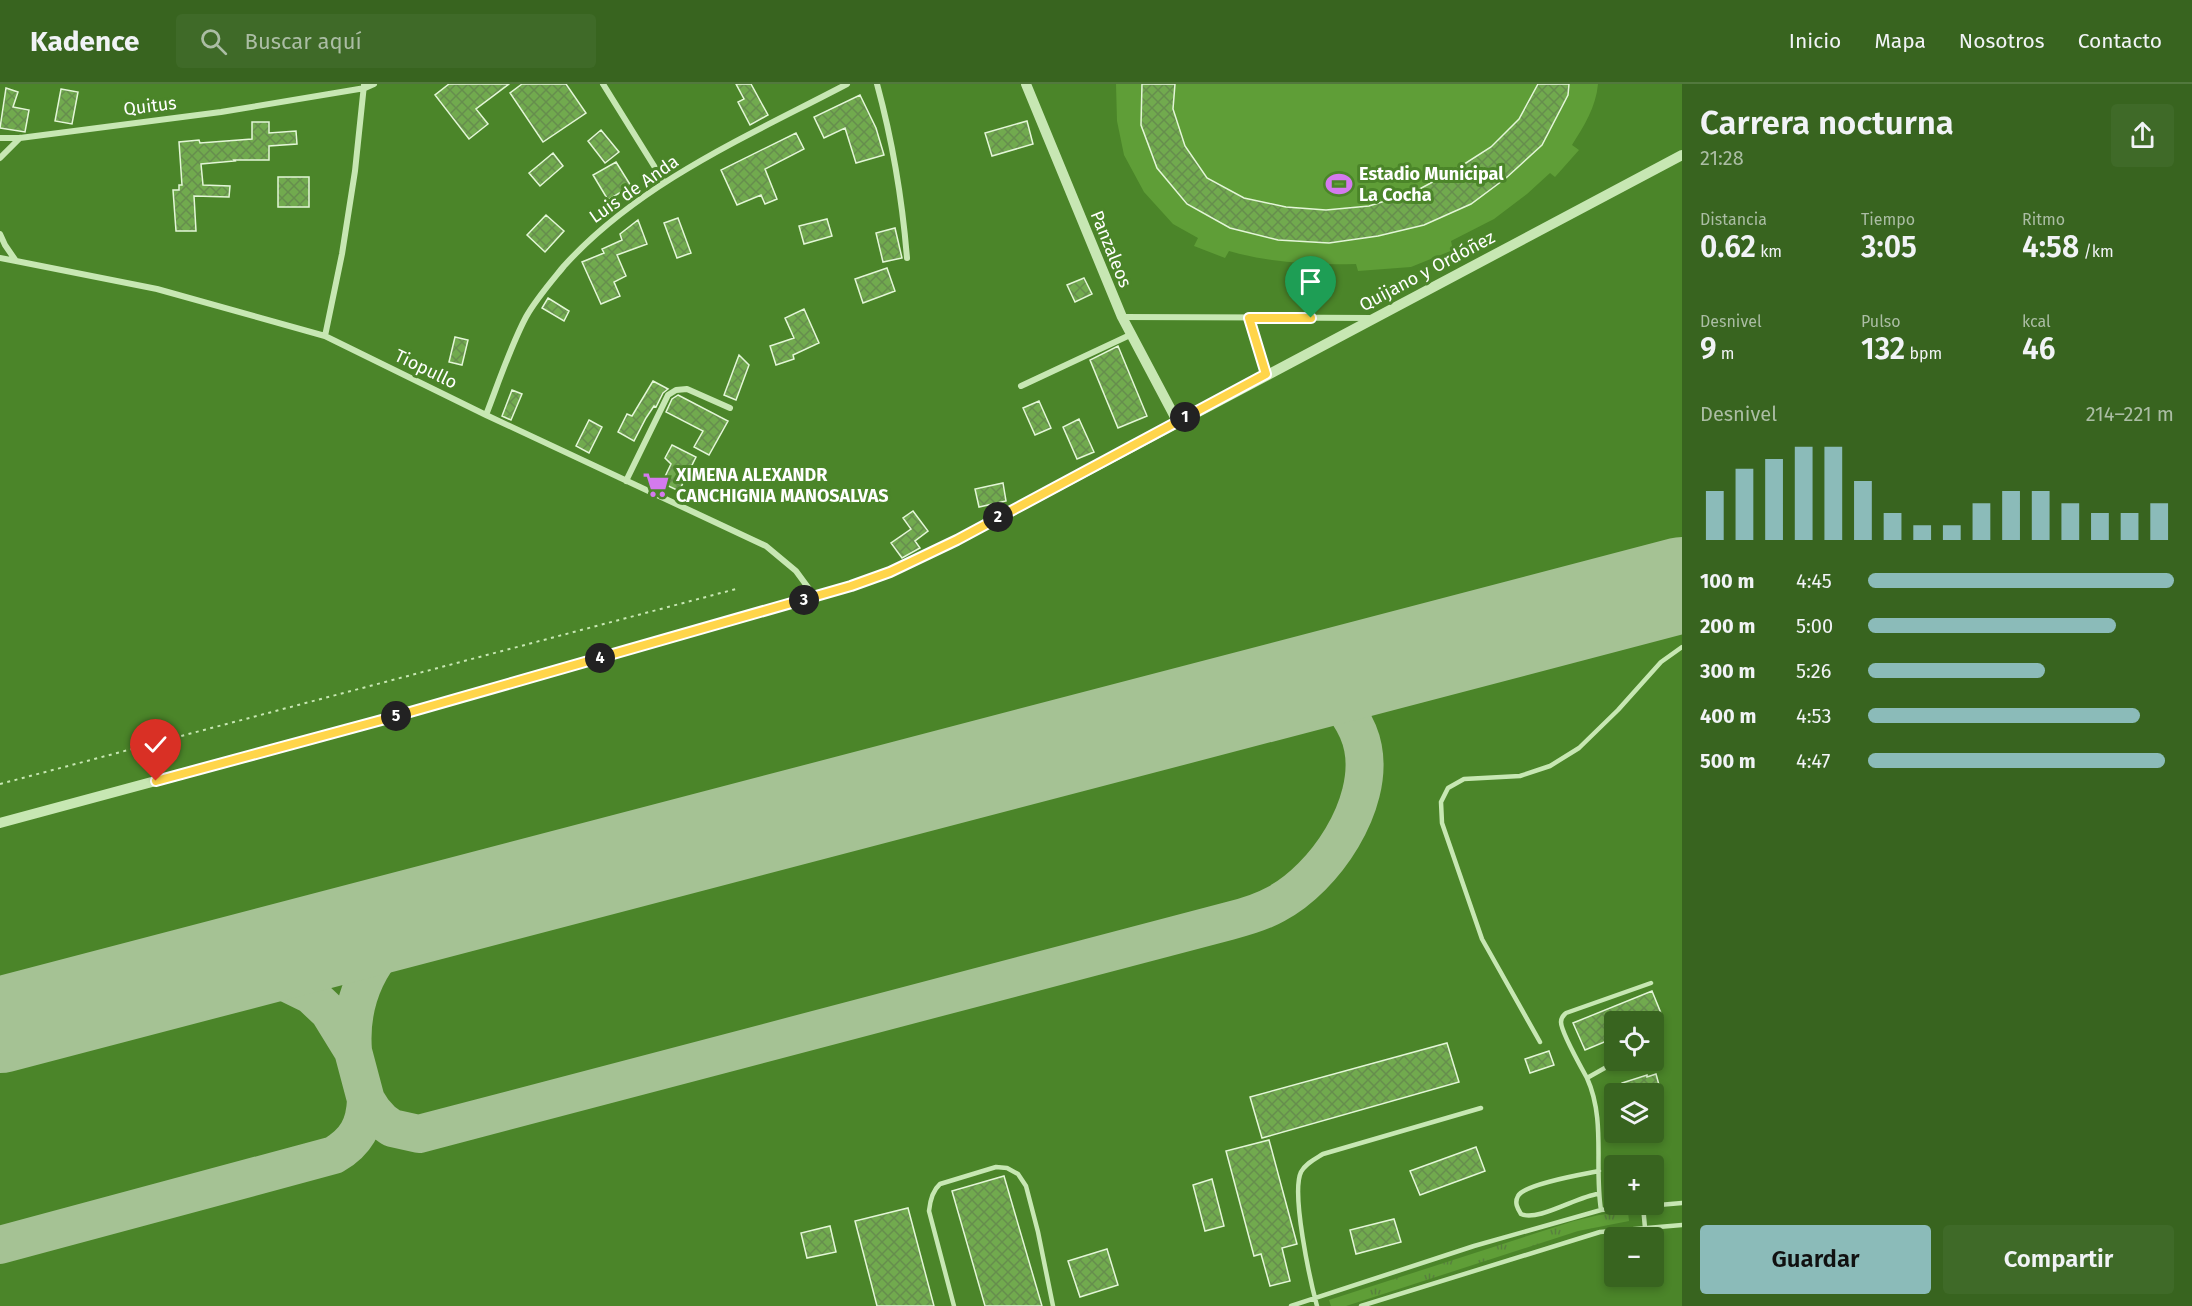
<!DOCTYPE html>
<html lang="es">
<head>
<meta charset="utf-8">
<style>
	body { margin:0; font-family:"Fira Sans",sans-serif; background:#3f6a28; color:#f1f3f6; height:100vh; display:flex; flex-direction:column; font-size:22px; white-space:nowrap }
	* { box-sizing:border-box; margin:0 }
	p { font-size:20px; color:#abbda4 }
	.icon { flex:none; width:33px; height:33px; fill:none; stroke:currentColor; stroke-width:2; stroke-linecap:round; stroke-linejoin:round }
	.map { position:relative; flex:1; overflow:hidden }
	.panel { display:flex; flex-direction:column; background:#38641f; width:510px }
	.panel>* { flex:none }
	.controls { position:absolute; left:1604px; top:927px; display:grid; gap:12px }
	.controls a { display:grid; place-items:center; width:60px; height:60px; border-radius:6px; background:#38641f; box-shadow:0 3px 9px #0003; font-size:30px }
	.pin { position:absolute; display:grid; place-items:center; width:51px; height:51px; color:#fff; margin:-62px -26px; border-radius:50% 50% 50% 0; rotate:-45deg; box-shadow:0 0 6px #0007 }
	.pin .icon { rotate:45deg }
	.km { position:absolute; width:30px; height:30px; margin:-15px; border-radius:50%; background:#222; color:#fff; font-size:16px; line-height:30px; text-align:center }
	.round { display:grid; place-items:center; flex:none; width:63px; height:63px; border-radius:6px; background:#3f6a28 }
	.head { display:flex; align-items:center; justify-content:space-between; height:102px; padding:0 18px }
	h1 { font-size:33px; font-weight:600; line-height:45px }
	.metrics { display:grid; grid-template-columns:repeat(3,1fr); gap:9px; height:102px; padding:6px 18px }
	.metrics div { display:grid; align-content:center }
	.metrics b { font-size:30px; font-weight:600 }
	.metrics small { font-size:16px; font-weight:400 }
	.metrics p { font-size:16px }
	.chart { height:168px; padding:12px 18px }
	.chart p { display:flex; justify-content:space-between }
	.chart svg { width:100%; height:108px; margin-top:6px; stroke:#8bbbb9; stroke-width:6 }
	.action { display:flex; gap:12px; margin-top:auto; padding:12px 18px }
	.action a { flex:1; height:69px; border-radius:6px; background:#8bbbb9; color:#111; font-size:24px; font-weight:600; line-height:69px; text-align:center }
	.action a+a { background:#3f6a28; color:#f1f3f6 }
	ul { padding:0 18px; list-style:none; font-size:20px }
	li { display:grid; grid-template-columns:96px 72px 1fr; align-items:center; height:45px }
	li i { height:15px; border-radius:8px; background:#8bbbb9 }
	header { display:flex; align-items:center; gap:36px; box-sizing:border-box; height:84px; padding:0 30px; background:#38641f; border-bottom:2px solid #52783d }
	header strong { font-size:28px }
	nav { display:flex; gap:33px; margin-inline-start:auto; font-size:21px }
	.search { width:420px; height:54px; background:#3f6a28; display:flex; align-items:center; gap:15px; box-sizing:border-box; padding:0 21px; border-radius:6px; color:#abbda4; font-size:22px }
	main { display:flex; flex:1; min-height:0 }
	.map>svg:first-child { display:block }
	.grass { fill:#5f9e37 }
	.park { fill:url(#park-tufts) }
	.lines { fill:none; stroke-linecap:round; stroke-linejoin:round }
	.taxiway { stroke:#a5c294; stroke-width:38 }
	.runway { stroke:#a5c294; stroke-width:96 }
	.building { fill:url(#building-cross-hatch); stroke:#e3f6d7; stroke-width:1.5 }
	.path { stroke:#c7e7b3; stroke-width:2; stroke-dasharray:3 4.5; stroke-linecap:butt }
	.service { stroke:#c7e7b3; stroke-width:4.5 }
	.minor { stroke:#c7e7b3; stroke-width:6 }
	.tertiary { stroke:#c7e7b3; stroke-width:10 }
	.route-casing { stroke:#fff; stroke-width:12 }
	.route { stroke:#ffd54a; stroke-width:8 }
	.labels { text-anchor:middle; dominant-baseline:central; stroke-width:6; stroke-linejoin:round; paint-order:stroke }
	.street-label { font-size:18px; fill:#fff; stroke:#4b8529 }
	.poi-label { font-size:18px; font-weight:bold; fill:#fff; stroke:#4b8529; text-anchor:start }
</style>
</head>
<body>
<header>
<strong>Kadence</strong>
<div class="search"><svg class="icon" aria-label="search" viewBox="0 0 24 24"><circle cx="10" cy="10" r="6"/><path d="M15 15l6 6"/></svg>Buscar aquí</div>
<nav><a>Inicio</a><a>Mapa</a><a>Nosotros</a><a>Contacto</a></nav>
</header>
<main>
<div class="map">
<svg width="1682" height="1222" viewBox="0 0 1682 1222">
	<defs>
		<pattern id="park-tufts" width="24" height="20" patternUnits="userSpaceOnUse" patternTransform="scale(1.5)"><rect width="24" height="20" fill="#5f9e37"/><path d="M3 7l-1-3M5 7V3M7 7l1-3M15 17l-1-3M17 17v-4M19 17l1-3" fill="none" stroke="#58813e"/></pattern>
		<pattern id="building-cross-hatch" width="8" height="8" patternUnits="userSpaceOnUse" patternTransform="scale(1.5)"><rect width="8" height="8" fill="#71aa4e"/><path d="M0 0l8 8M0 8l8-8" fill="none" stroke="#668e4d"/></pattern>
	</defs>
	<rect width="100%" height="100%" fill="#4b8529"/>
	<!-- grass -->
	<path class="grass" d="M1116 0H1598C1596 23 1584 42 1572 61L1579 66 1555 93 1550 89 1527 110 1494 135 1451 157 1453 166 1411 183 1358 187 1356 180C1312 181 1271 179 1229 167L1225 174 1194 162 1198 154 1173 140 1144 108 1124 71 1117 37Z"/>
	<!-- park -->
	<path class="park" d="M1628 1128 1629 1137 1578 1147 1346 1222H1331L1329 1216 1574 1137 1599 1131Z"/>
	<g class="lines">
		<!-- taxiway -->
		<path class="taxiway" d="M191 891 227 886H248L270 891 311 911 329 928 353 967 366 1016 373 1027 382 1037 392 1044 419 1050 1229 837C1245 833 1262 828 1276 820 1325 794 1374 721 1363 664 1358 637 1338 614 1318 596
			M353 967C349 916 370 867 415 839 429 830 446 826 463 820
			M0 1161 334 1071C356 1058 365 1042 366 1016"/>
		<!-- runway -->
		<path class="runway" d="M0 941 1682 501"/>
	</g>
	<!-- building -->
	<path class="building" d="M449 0H509L476 25 488 40 469 55 435 11Z
		M522 0H566L586 29 543 58 510 9Z
		M736 0H751L768 31 750 41 738 18 744 15Z
		M1142 0H1175L1173 25 1185 62 1207 94 1244 114 1286 123 1326 126 1369 122 1414 108 1455 86 1491 63 1519 35 1538 0H1569L1568 11 1542 61 1506 94 1471 120 1424 141 1378 152 1329 159 1278 156 1230 144 1187 120 1157 84 1141 41Z
		M6 4 18 8 13 23 29 26 25 48 0 44Z
		M61 5 78 8 72 40 55 37Z
		M860 11 876 44 884 71 856 79 845 44 824 54 814 33Z
		M1027 37 1033 60 992 72 985 49Z
		M252 38H269V49L296 47 297 60 269 62V76H234L235 77 201 80 203 101 230 102 229 113 194 112 196 147H176L173 106H179V101H182L179 58 199 56 200 59 252 55Z
		M601 46 619 68 605 79 588 57Z
		M796 49 804 65 765 85 777 115 765 120 761 111 737 121 721 86Z
		M553 69 563 82 540 102 529 89Z
		M616 78 631 102 608 116 593 91Z
		M278 93H309V123H278Z
		M546 131 564 147 545 168 527 151Z
		M678 134 691 169 677 174 664 139Z
		M827 135 832 152 804 160 799 142Z
		M638 136 647 160 617 171 626 192 614 198 620 212 601 220 582 178 604 169 602 165 622 156 620 150Z
		M895 144 902 174 883 178 876 149Z
		M887 184 895 207 863 219 855 195Z
		M1084 194 1092 210 1075 218 1067 201Z
		M548 214 569 227 564 237 542 224Z
		M804 225 819 259 793 271 794 275 776 281 770 262 794 254 785 234Z
		M455 253 468 256 462 281 449 278Z
		M1118 262 1147 332 1118 344 1090 276Z
		M739 271 749 281 736 316 724 311Z
		M653 297 668 305 663 309 656 323 654 322 646 334 634 357 618 348 627 330 632 332Z
		M512 306 522 310 511 336 502 332Z
		M678 311 728 337 709 371 694 363 703 347 666 328 672 315Z
		M1039 317 1051 344 1035 351 1023 324Z
		M1079 335 1094 368 1077 375 1063 343Z
		M589 336 602 343 589 369 576 362Z
		M672 361 696 373 679 407 662 399 671 380 665 374Z
		M1003 399 1006 417 979 423 975 405Z
		M913 427 928 447 915 457 920 464 902 474 891 459 911 445 903 434Z
		M1652 907 1663 934 1655 938H1614V954L1585 966 1573 939Z
		M1447 959 1459 998 1262 1054 1250 1013Z
		M1549 967 1554 981 1530 989 1525 975Z
		M1656 990 1659 1001 1651 1003 1653 1010H1624L1622 999 1647 991V993Z
		M1269 1056 1297 1160 1282 1164 1290 1197 1270 1202 1261 1170 1254 1172 1226 1067Z
		M1476 1063 1485 1087 1420 1111 1410 1087Z
		M1004 1092 1042 1222H985L952 1107Z
		M1212 1095 1224 1142 1205 1147 1193 1101Z
		M908 1124 934 1222H877L855 1137Z
		M1394 1135 1401 1158 1356 1170 1350 1146Z
		M830 1142 836 1168 807 1174 801 1149Z
		M1107 1165 1118 1201 1080 1213 1068 1177Z"/>
	<g class="lines">
		<!-- path -->
		<path class="path" d="M0 700 736 505"/>
		<!-- service -->
		<path class="service" d="M1540 958 1482 855 1442 739 1441 718 1448 704 1464 695 1520 692 1550 682 1579 664 1618 626 1661 578 1682 563
			M1653 961 1656 959
			M1587 994C1581 983 1561 948 1561 938 1561 933 1563 932 1566 929L1651 899
			M1598 1110C1578 1112 1538 1138 1521 1130 1518 1125 1514 1119 1518 1112 1524 1100 1584 1090 1599 1087
			M1643 1122 1645 1144
			M1601 1126C1594 1082 1606 1036 1587 994L1619 976
			M954 1222 929 1127C930 1117 932 1107 940 1100L996 1083 1007 1084 1018 1090 1026 1102 1038 1148 1053 1222
			M1291 1222 1474 1162 1601 1126 1682 1119
			M1317 1222C1310 1196 1291 1109 1301 1088 1306 1079 1315 1075 1323 1070L1481 1024
			M1361 1222 1600 1148 1682 1141"/>
		<!-- minor -->
		<path class="minor" d="M603 0 664 98
			M877 0C893 59 902 113 907 174
			M0 54H20L221 28 365 4 374 0
			M0 74 20 54
			M0 150 5 161 16 177 157 205 325 252 486 331 766 462 796 487 815 513
			M0 174 16 177
			M1122 233 1371 234
			M325 252 342 170 355 87 364 1
			M1021 302 1130 251
			M486 331C498 300 511 261 526 233 536 215 551 198 564 182 640 98 748 52 847 0
			M626 397 668 311 676 306 687 305 730 324"/>
		<!-- tertiary -->
		<path class="tertiary" d="M1026 0 1122 233 1177 337
			M1249 234 1266 290
			M0 739 389 634 851 502 890 488 957 456 1682 71"/>
	</g>
	<g class="lines">
		<!-- route casing -->
		<g class="route-casing">
			<path id="route" d="M156 697 389 634 851 502 890 488 957 456 1266 290 1249 234H1311"/>
		</g>
		<!-- route -->
		<use href="#route" class="route"/>
	</g>
	<!-- icons -->
	<defs>
		<g id="stadium-bare" transform="scale(2.07)"><path d="M0-5a6.5 5 0 1 0 0 10a6.5 5 0 1 0 0-10ZM-3.5-1.8h7v3.6h-7Z" fill="#d47aee" stroke="#4b8529" stroke-width="2.5" paint-order="stroke"/></g>
		<g id="supermarket-bare" transform="scale(2.07)"><path d="M-6-5.5h2.5l.6 2H6L4.5 2H-2.5L-4.4-4H-6ZM-1.5 3.2a1.3 1.3 0 1 0 .1 0ZM3 3.2a1.3 1.3 0 1 0 .1 0Z" fill="#d47aee" stroke="#4b8529" stroke-width="2.5" paint-order="stroke"/></g>
	</defs>
	<g fill-rule="evenodd">
		<use href="#stadium-bare" x="1339" y="100"/>
		<use href="#supermarket-bare" x="656" y="401"/>
	</g>
	<g class="labels">
		<!-- street labels -->
		<g class="street-label">
			<text transform="translate(150 22) rotate(-7)">Quitus</text>
			<text transform="translate(634 105) rotate(-35)">Luis de Anda</text>
			<text transform="translate(1111 165) rotate(68)">Panzaleos</text>
			<text transform="translate(1427 187) rotate(-28)">Quijano y Ordóñez</text>
			<text transform="translate(426 285) rotate(26)">Tiopullo</text>
		</g>
		<!-- poi labels -->
		<g class="poi-label">
			<text x="1359" y="90">Estadio Municipal<tspan x="1359" dy="21">La Cocha</tspan></text>
			<text x="676" y="391">XIMENA ALEXANDR<tspan x="676" dy="21">CANCHIGNIA MANOSALVAS</tspan></text>
		</g>
	</g>
</svg>
<div class="controls">
<a><svg class="icon" aria-label="locate" viewBox="0 0 24 24"><circle cx="12" cy="12" r="6"/><path d="M12 2v4M12 18v4M2 12h4M18 12h4"/></svg></a>
<a><svg class="icon" aria-label="layers" viewBox="0 0 24 24"><path d="M12 4l9 5-9 5-9-5zM3 14l9 5 9-5"/></svg></a>
<a>+</a>
<a>−</a>
</div>
<div class="pin" style="left:1311px;top:234px;background:#1e9e55"><svg class="icon" aria-label="arrive" viewBox="0 0 24 24"><path d="M6 21V4h12l-3 4 3 4H6"/></svg></div>
<div class="pin" style="left:156px;top:697px;background:#d93025"><svg class="icon" aria-label="check" viewBox="0 0 24 24"><path d="M5 12l5 5 9-10"/></svg></div>
<b class="km" style="left:1185px;top:333px">1</b>
<b class="km" style="left:998px;top:433px">2</b>
<b class="km" style="left:804px;top:516px">3</b>
<b class="km" style="left:600px;top:574px">4</b>
<b class="km" style="left:396px;top:632px">5</b>
</div>
<section class="panel">
<div class="head"><div><h1>Carrera nocturna</h1><p>21:28</p></div><a class="round"><svg class="icon" aria-label="share" viewBox="0 0 24 24"><path d="M12 15V3M7 8l5-5 5 5M5 13v7h14v-7"/></svg></a></div>
<div class="metrics">
<div><p>Distancia</p><b>0.62<small> km</small></b></div>
<div><p>Tiempo</p><b>3:05</b></div>
<div><p>Ritmo</p><b>4:58<small> /km</small></b></div>
</div>
<div class="metrics">
<div><p>Desnivel</p><b>9<small> m</small></b></div>
<div><p>Pulso</p><b>132<small> bpm</small></b></div>
<div><p>kcal</p><b>46</b></div>
</div>
<div class="chart"><p><span>Desnivel</span>214–221 m</p>
<svg viewBox="0 0 160 44" preserveAspectRatio="none"><path d="M5 44V24M15 44V15M25 44V11M35 44V6M45 44V6M55 44V20M65 44V33M75 44V38M85 44V38M95 44V29M105 44V24M115 44V24M125 44V29M135 44V33M145 44V33M155 44V29"/></svg>
</div>
<ul>
<li><b>100 m</b>4:45<i style="width:100%"></i></li>
<li><b>200 m</b>5:00<i style="width:81%"></i></li>
<li><b>300 m</b>5:26<i style="width:58%"></i></li>
<li><b>400 m</b>4:53<i style="width:89%"></i></li>
<li><b>500 m</b>4:47<i style="width:97%"></i></li>
</ul>
<div class="action"><a>Guardar</a><a>Compartir</a></div>
</section>
</main>
</body>
</html>
